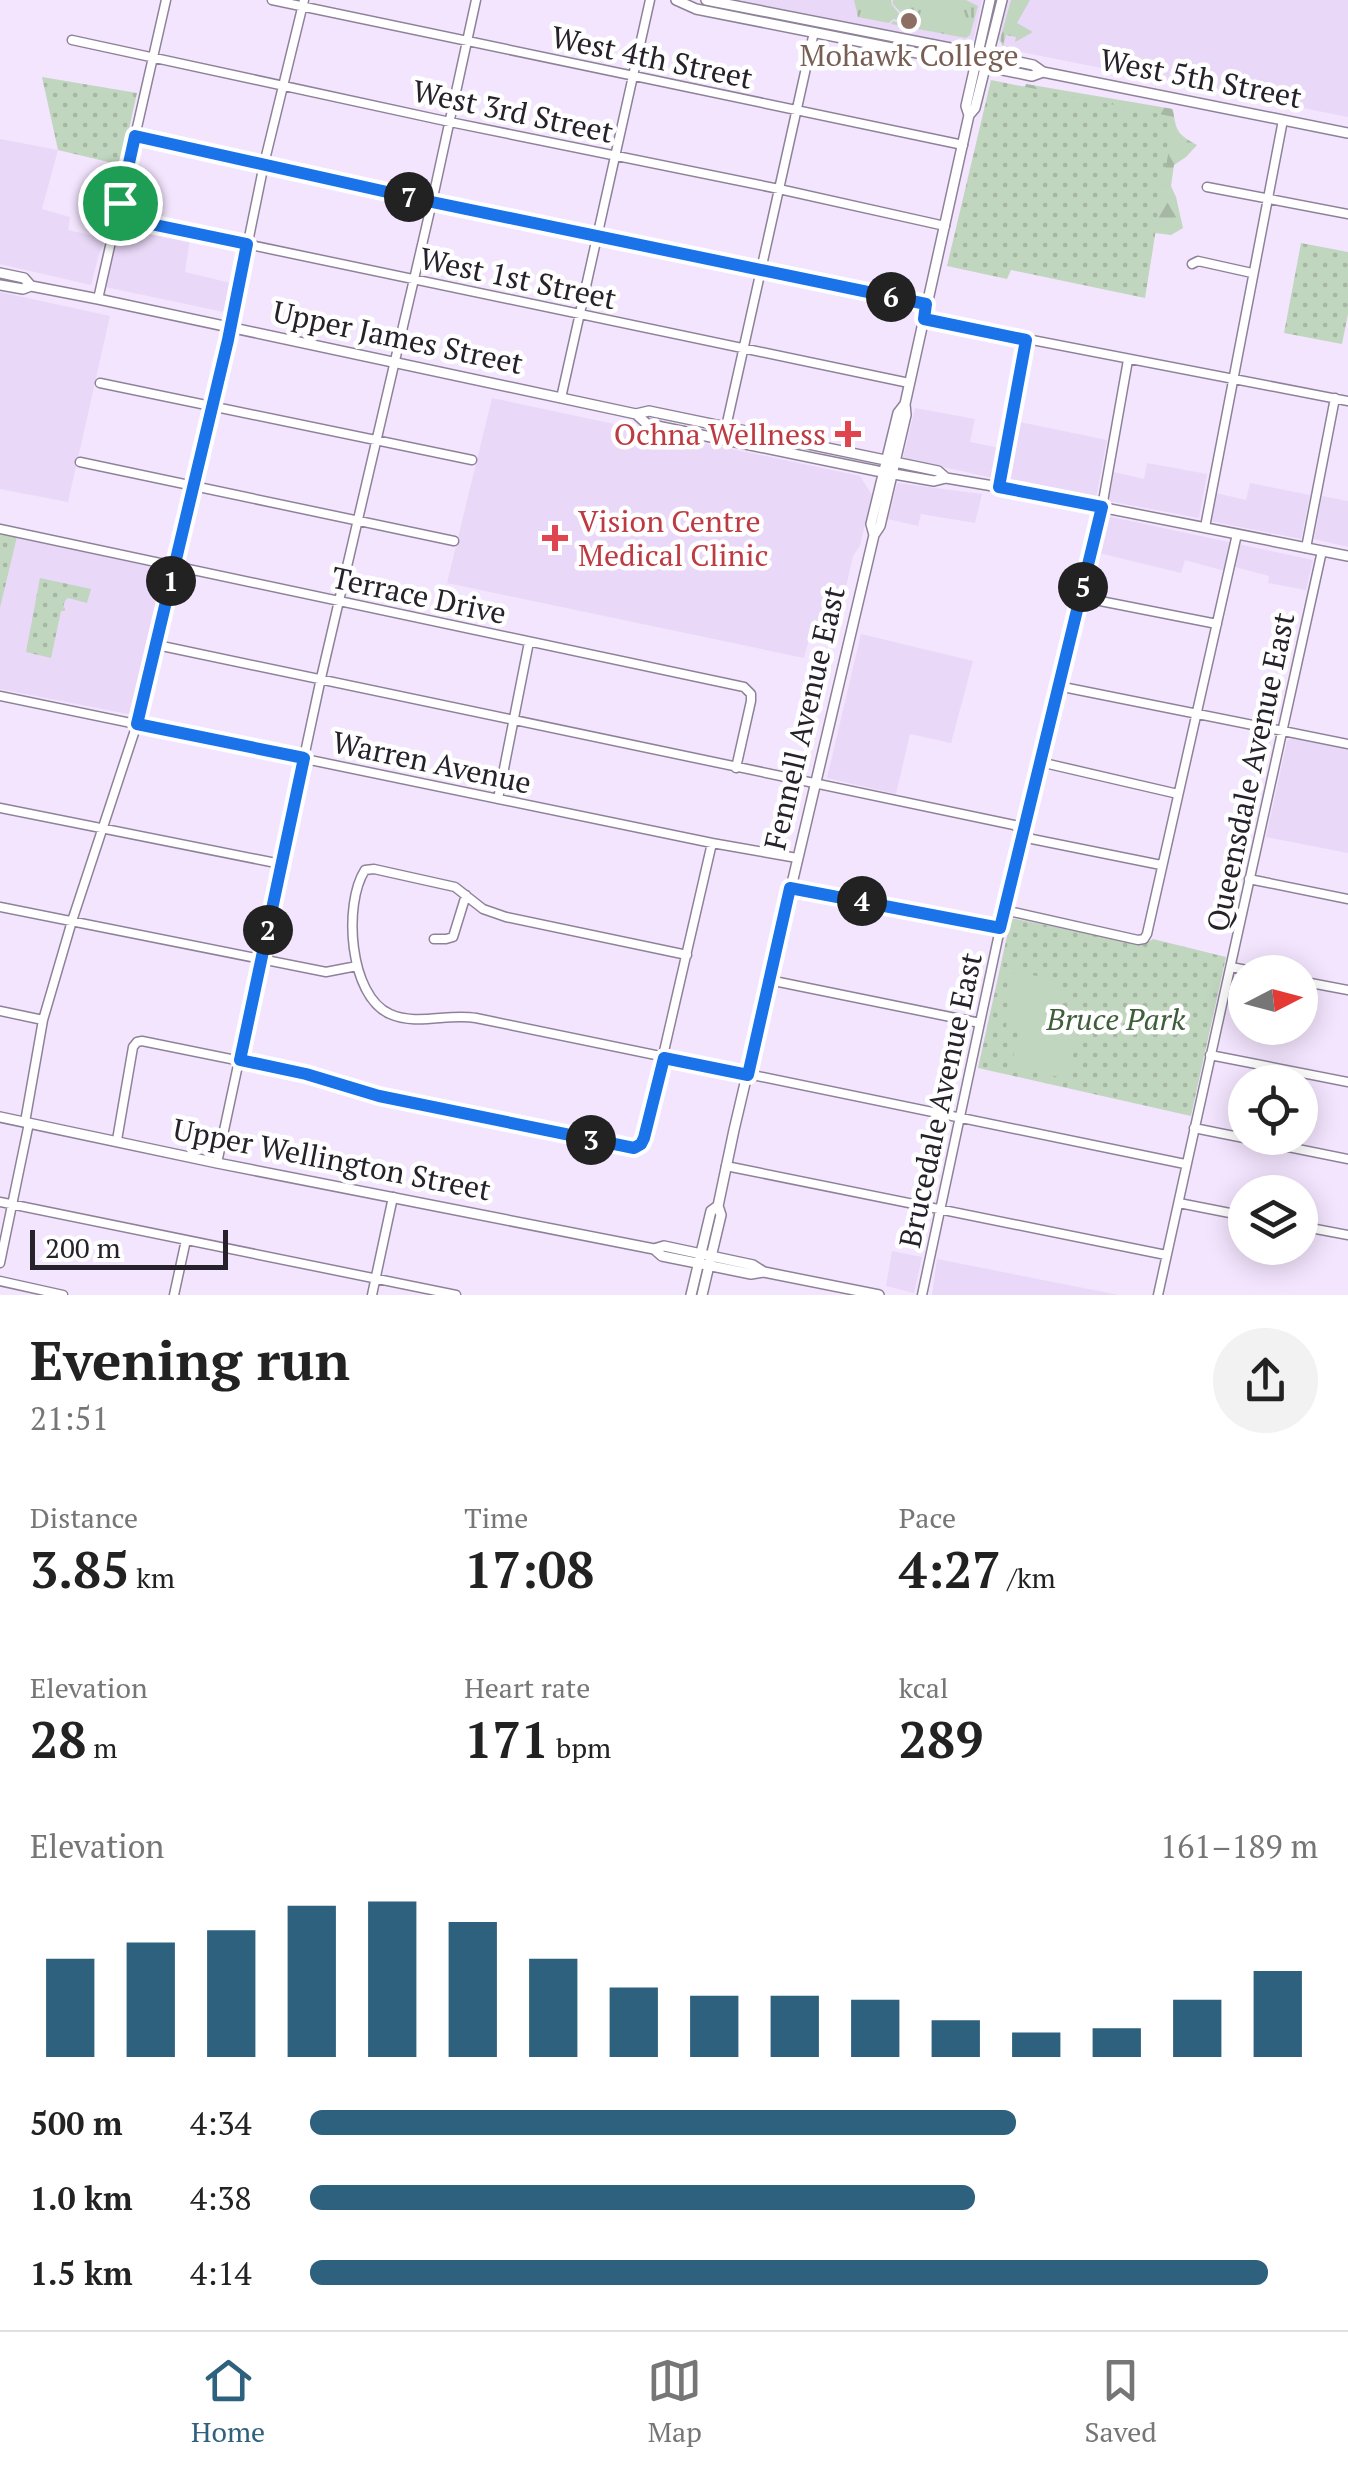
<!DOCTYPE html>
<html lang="en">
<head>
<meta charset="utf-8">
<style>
	body { margin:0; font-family:"PT Serif",serif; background:#f2f2f2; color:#222; height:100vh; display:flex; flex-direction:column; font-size:38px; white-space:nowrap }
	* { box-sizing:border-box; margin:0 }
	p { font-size:32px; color:#767676 }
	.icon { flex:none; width:55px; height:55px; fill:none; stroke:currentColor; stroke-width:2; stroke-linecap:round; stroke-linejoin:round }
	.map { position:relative; height:1295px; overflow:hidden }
	.sheet { display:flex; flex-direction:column; background:#fff; flex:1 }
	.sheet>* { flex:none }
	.needle { width:65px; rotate:84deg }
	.controls { position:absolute; left:1228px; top:955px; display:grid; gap:20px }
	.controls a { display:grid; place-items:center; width:90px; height:90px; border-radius:50%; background:#fff; box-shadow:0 5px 25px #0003; font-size:50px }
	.scale { position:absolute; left:30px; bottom:25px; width:198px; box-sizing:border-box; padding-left:10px; border:5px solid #26212a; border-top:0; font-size:28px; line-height:35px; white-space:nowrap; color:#26212a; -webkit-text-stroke:8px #fff; paint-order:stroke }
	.pin { position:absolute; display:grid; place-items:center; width:85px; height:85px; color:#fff; margin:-42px; border:5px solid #fff; border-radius:50%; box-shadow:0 2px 10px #0007 }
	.km { position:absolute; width:50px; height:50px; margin:-25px; border-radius:50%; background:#222; color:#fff; font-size:28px; line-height:50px; text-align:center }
	.round { display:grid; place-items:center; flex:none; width:105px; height:105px; border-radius:52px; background:#f2f2f2 }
	.overview { display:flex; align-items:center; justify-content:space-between; height:170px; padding:0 30px }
	h1 { font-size:55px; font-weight:800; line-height:75px }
	.metrics { display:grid; grid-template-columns:repeat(3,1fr); gap:15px; height:170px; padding:10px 30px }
	.metrics div { display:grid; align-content:center }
	.metrics b { font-size:50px; font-weight:800 }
	.metrics small { font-size:28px; font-weight:400 }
	.metrics p { font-size:28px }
	.chart { height:280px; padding:20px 30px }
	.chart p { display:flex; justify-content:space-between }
	.chart svg { width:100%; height:180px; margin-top:10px; stroke:#2e617e; stroke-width:6 }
	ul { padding:0 30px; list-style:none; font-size:32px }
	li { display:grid; grid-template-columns:160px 120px 1fr; align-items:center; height:75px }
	li i { height:25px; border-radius:12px; background:#2e617e }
	.tabs { display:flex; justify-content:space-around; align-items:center; height:140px; border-top:2px solid #e0e0e0; background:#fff; font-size:28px; color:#767676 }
	.tabs a { display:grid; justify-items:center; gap:5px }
	.tabs .selected { color:#2e617e }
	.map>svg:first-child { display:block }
	.built { fill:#e9d8f7 }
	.grass { fill:url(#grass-tufts) }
	.forest { fill:url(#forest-firs) }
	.park { fill:url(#park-dots) }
	.pitch { fill:#c1d6bf }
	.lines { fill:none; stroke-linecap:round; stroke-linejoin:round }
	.minor-casing { stroke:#8e8299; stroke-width:11 }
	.major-casing { stroke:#8e8299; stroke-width:12 }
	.minor { stroke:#fff; stroke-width:8 }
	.major { stroke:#fff; stroke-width:9 }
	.route-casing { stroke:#fff; stroke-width:20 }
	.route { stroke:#1a73e8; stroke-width:12 }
	.education-dot { fill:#8d6e63; stroke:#fff; stroke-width:4 }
	.health-dot { fill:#e0444e; stroke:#fff; stroke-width:4 }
	.labels { text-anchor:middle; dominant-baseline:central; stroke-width:9; stroke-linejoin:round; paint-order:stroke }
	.education-label { font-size:30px; fill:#785e54; stroke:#fff }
	.street-label { font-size:30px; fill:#26212a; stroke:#fff }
	.health-label { font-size:30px; fill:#be3a42; stroke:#fff; text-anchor:end }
	.park-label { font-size:30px; font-style:italic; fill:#3d5e39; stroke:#fff }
</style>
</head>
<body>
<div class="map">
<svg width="1348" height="1295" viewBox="0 0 1348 1295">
	<defs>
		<pattern id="grass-tufts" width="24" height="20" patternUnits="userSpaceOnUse" patternTransform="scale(2.5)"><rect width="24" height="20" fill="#c1d6bf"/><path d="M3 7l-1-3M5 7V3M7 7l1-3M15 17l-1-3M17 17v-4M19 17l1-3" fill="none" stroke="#a6b7a4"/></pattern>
		<pattern id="forest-firs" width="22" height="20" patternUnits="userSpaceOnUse" patternTransform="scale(2.5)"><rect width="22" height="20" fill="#c1d6bf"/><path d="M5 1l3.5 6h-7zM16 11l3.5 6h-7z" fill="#a6b7a4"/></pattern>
		<pattern id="park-dots" width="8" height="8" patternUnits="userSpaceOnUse" patternTransform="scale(2.5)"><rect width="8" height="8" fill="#c1d6bf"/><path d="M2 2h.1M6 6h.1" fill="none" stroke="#a6b7a4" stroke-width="1.8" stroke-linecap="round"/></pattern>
	</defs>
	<rect width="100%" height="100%" fill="#f3e5fe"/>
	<!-- built -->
	<path class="built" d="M728 0H982L974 38 968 46 961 47 814 15Z
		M1007 0H1348V117L1006 49 998 39Z
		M0 139 58 150 42 209 70 217 68 230 106 239 99 254 91 285 0 264Z
		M120 225 190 239 185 272 231 283 224 312 105 287Z
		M0 292 110 316 68 502 0 489Z
		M492 398 860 476 872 495 860 546 853 556 836 631 812 627 804 658 447 583Z
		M915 408 975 419 970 442 999 448 993 478 903 458Z
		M1015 421 1107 440 1096 498 1005 479Z
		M1147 463 1207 474 1199 518 1108 501 1114 472 1144 479Z
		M897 483 982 494 975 523 921 514 918 526 888 519Z
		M1250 483 1310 495 1301 539 1210 521 1216 493 1246 500Z
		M1322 496 1348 501V547L1314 539Z
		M1107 516 1313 560 1306 590 1268 583 1269 576 1235 567 1232 573 1185 560 1181 573 1099 553Z
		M17 537 165 570 166 573 133 715 0 689V608Z
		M861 634 973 661 951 743 910 734 896 794 827 778Z
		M1292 738 1348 750V853L1266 837 1287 741Z
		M892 1251 922 1257 914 1293 886 1286Z
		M937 1259 1119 1295H932Z"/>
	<!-- grass -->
	<path class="grass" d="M854 0H891L892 5 905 21 893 19 889 23 858 17Z
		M893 0H966L978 6 970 35 966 38 891 24 893 21 906 24 909 21 893 4Z
		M1011 0H1030L1017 23 1033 32 1015 42 1016 37 1006 35 1003 47 1000 40Z"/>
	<!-- forest -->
	<path class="forest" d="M1026 84 1173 109C1176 131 1177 134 1197 145L1186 157 1174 165 1171 186 1176 197 1183 228 1171 235 1147 232 1022 94Z"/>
	<!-- park -->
	<path class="park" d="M42 77 137 93 121 165 58 150Z
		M991 80 1174 117 1145 298 1011 270 1007 279 947 266Z
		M1301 243 1348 252V314L1342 344 1284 333Z
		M0 534 17 537 0 608Z
		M40 578 91 589 87 603 68 598 65 601 63 607 65 608V611H61L51 658 26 652Z
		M1011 918 1143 945 1153 939 1226 957 1191 1116 978 1068Z"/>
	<!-- pitch -->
	<path class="pitch" d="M1016 972 1063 981 1059 1005 1051 1018H1064L1080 1022 1069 1075 1064 1078 1012 1067 1014 1051 1027 1031H1006L1011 975Z"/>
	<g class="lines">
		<!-- minor casing -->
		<g class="minor-casing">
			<path id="minor" d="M272 0 963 145
				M72 40 450 122 779 189 945 226
				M135 137 432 202 927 304
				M1207 187 1348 214
				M117 217 909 383
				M1192 264 1198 261 1252 273
				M98 299 166 0
				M923 319 1348 401
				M100 383 472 460
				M561 398 650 0
				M726 427 814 32
				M80 462 454 541
				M999 487 1026 340
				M1205 527 1283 120
				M0 529 744 687 751 694V701L736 768
				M1306 548 1335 398
				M1080 597 1217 624
				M157 645 1014 825 1032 839 1161 865
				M1058 686 1348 744
				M0 696 712 843 797 858
				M1040 762 1178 794
				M498 799 529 642
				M0 808 281 864
				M1249 879 1348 899
				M790 888 1000 928
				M0 907 326 972 357 966
				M1004 910 1138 940 1144 939 1147 934 1237 534
				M434 939H446L453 937 466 895
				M687 955 506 917 483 909 455 887 374 869 365 870C343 904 349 996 390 1014 417 1026 448 1013 476 1018L1185 1164
				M1231 967 1257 972
				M769 980 980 1023
				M1300 981 1348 990
				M0 1011 43 1020
				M1210 1055 1348 1082
				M25 1122 43 1020 72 921 137 724 157 645 228 340 264 164 304 0
				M1194 1128 1348 1159
				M117 1140 133 1047 137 1042 142 1041 305 1074 379 1097 629 1148 638 1146 644 1138 712 843
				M217 1163 321 678 432 202 476 0
				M726 1166 1166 1255
				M0 1202 456 1295
				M1179 1203 1245 1216
				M1300 1226 1348 1235
				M0 1263 29 1123
				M0 1281 63 1295
				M174 1295 186 1240
				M372 1295 393 1197
				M922 1295 1004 910 1102 507 1128 360
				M1158 1295 1322 551"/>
		</g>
		<!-- major casing -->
		<g class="major-casing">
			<path id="major" d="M676 0 696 9 993 68 1032 76 1043 72
				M706 0 996 57 1033 65 1043 72 1348 133
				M969 115 966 106 990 0
				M0 273 24 278 31 286
				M0 285 23 289 31 286 98 299 636 414 649 411 938 471 946 478
				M636 414 647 424 877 471 934 481 946 478 999 487 1348 556
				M874 535 880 526 906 415 905 404 969 115 975 108 1002 0
				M0 1117 217 1163 654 1249 662 1256 751 1274 764 1272
				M654 1249 664 1246 753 1265 764 1272 879 1295
				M691 1295 711 1211 718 1206
				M702 1295 721 1215 718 1206 734 1130 874 535 871 524 898 413 905 404"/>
		</g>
		<!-- minor -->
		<use href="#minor" class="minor"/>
		<!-- major -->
		<use href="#major" class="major"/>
	</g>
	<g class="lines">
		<!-- route casing -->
		<g class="route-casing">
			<path id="route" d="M135 136 432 202 926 304 924 319 1026 340 999 487 1102 507 1000 928 790 888 748 1075 664 1058 644 1138 641 1144 634 1148 379 1096 306 1074 240 1060 304 758 137 724 228 340 247 244 117 217Z"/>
		</g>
		<!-- route -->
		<use href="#route" class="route"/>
	</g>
	<!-- markers -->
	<circle class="education-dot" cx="909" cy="21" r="10"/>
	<g class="health-dot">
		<path d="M843 419h10v10h10v10h-10v10h-10v-10h-10v-10h10z"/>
		<path d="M550 523h10v10h10v10h-10v10h-10v-10h-10v-10h10z"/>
	</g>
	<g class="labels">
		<!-- education labels -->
		<g class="education-label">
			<text x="909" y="55">Mohawk College</text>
		</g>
		<!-- street labels -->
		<g class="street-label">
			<text transform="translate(652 57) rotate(12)">West 4th Street</text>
			<text transform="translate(1201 78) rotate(11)">West 5th Street</text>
			<text transform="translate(513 111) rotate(12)">West 3rd Street</text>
			<text transform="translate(518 278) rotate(12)">West 1st Street</text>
			<text transform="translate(398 337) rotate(12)">Upper James Street</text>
			<text transform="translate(419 595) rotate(12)">Terrace Drive</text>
			<text transform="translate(804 718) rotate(-77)">Fennell Avenue East</text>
			<text transform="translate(432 762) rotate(12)">Warren Avenue</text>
			<text transform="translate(1250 772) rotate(-78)">Queensdale Avenue East</text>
			<text transform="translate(940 1100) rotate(-78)">Brucedale Avenue East</text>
			<text transform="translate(332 1159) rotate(11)">Upper Wellington Street</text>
		</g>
		<!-- health labels -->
		<g class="health-label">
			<text x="826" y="434">Ochna Wellness</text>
			<text x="578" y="521" text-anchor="start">Vision Centre<tspan x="578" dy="34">Medical Clinic</tspan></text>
		</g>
		<!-- park labels -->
		<g class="park-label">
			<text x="1116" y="1019">Bruce Park</text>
		</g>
	</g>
</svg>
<div class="controls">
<a><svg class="needle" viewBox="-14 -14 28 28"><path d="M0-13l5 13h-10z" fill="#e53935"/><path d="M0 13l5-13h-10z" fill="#767676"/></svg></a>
<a><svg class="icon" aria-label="locate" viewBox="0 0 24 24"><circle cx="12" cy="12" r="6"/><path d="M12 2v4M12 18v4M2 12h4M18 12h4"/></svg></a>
<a><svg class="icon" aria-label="layers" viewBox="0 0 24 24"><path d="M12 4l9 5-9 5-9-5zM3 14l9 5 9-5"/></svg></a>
</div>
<div class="scale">200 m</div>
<div class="pin" style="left:120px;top:203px;background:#1e9e55"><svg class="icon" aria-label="arrive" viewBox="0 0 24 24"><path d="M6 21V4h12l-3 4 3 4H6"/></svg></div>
<b class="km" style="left:171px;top:581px">1</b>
<b class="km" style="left:268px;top:930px">2</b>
<b class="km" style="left:591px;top:1140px">3</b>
<b class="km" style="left:862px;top:901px">4</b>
<b class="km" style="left:1083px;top:587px">5</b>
<b class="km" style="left:891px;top:297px">6</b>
<b class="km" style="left:409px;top:197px">7</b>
</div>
<section class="sheet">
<div class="overview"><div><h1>Evening run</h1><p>21:51</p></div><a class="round"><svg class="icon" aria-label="share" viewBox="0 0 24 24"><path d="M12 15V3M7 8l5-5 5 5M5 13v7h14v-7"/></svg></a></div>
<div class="metrics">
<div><p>Distance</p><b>3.85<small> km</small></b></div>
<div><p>Time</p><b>17:08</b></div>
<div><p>Pace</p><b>4:27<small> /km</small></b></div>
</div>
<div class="metrics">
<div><p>Elevation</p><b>28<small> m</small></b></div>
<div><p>Heart rate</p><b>171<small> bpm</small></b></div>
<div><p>kcal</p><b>289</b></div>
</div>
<div class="chart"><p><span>Elevation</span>161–189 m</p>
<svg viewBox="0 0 160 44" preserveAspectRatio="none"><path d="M5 44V20M15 44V16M25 44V13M35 44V7M45 44V6M55 44V11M65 44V20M75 44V27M85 44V29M95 44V29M105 44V30M115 44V35M125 44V38M135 44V37M145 44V30M155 44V23"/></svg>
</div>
<ul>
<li><b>500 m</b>4:34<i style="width:70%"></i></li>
<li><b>1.0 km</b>4:38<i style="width:66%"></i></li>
<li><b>1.5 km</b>4:14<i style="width:95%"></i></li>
</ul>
</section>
<nav class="tabs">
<a class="selected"><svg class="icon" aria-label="home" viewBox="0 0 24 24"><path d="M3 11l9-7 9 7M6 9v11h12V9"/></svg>Home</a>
<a><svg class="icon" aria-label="map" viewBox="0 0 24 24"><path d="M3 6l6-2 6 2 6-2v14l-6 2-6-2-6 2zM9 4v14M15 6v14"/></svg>Map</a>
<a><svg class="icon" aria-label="saved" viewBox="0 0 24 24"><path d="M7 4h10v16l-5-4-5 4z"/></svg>Saved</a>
</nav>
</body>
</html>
